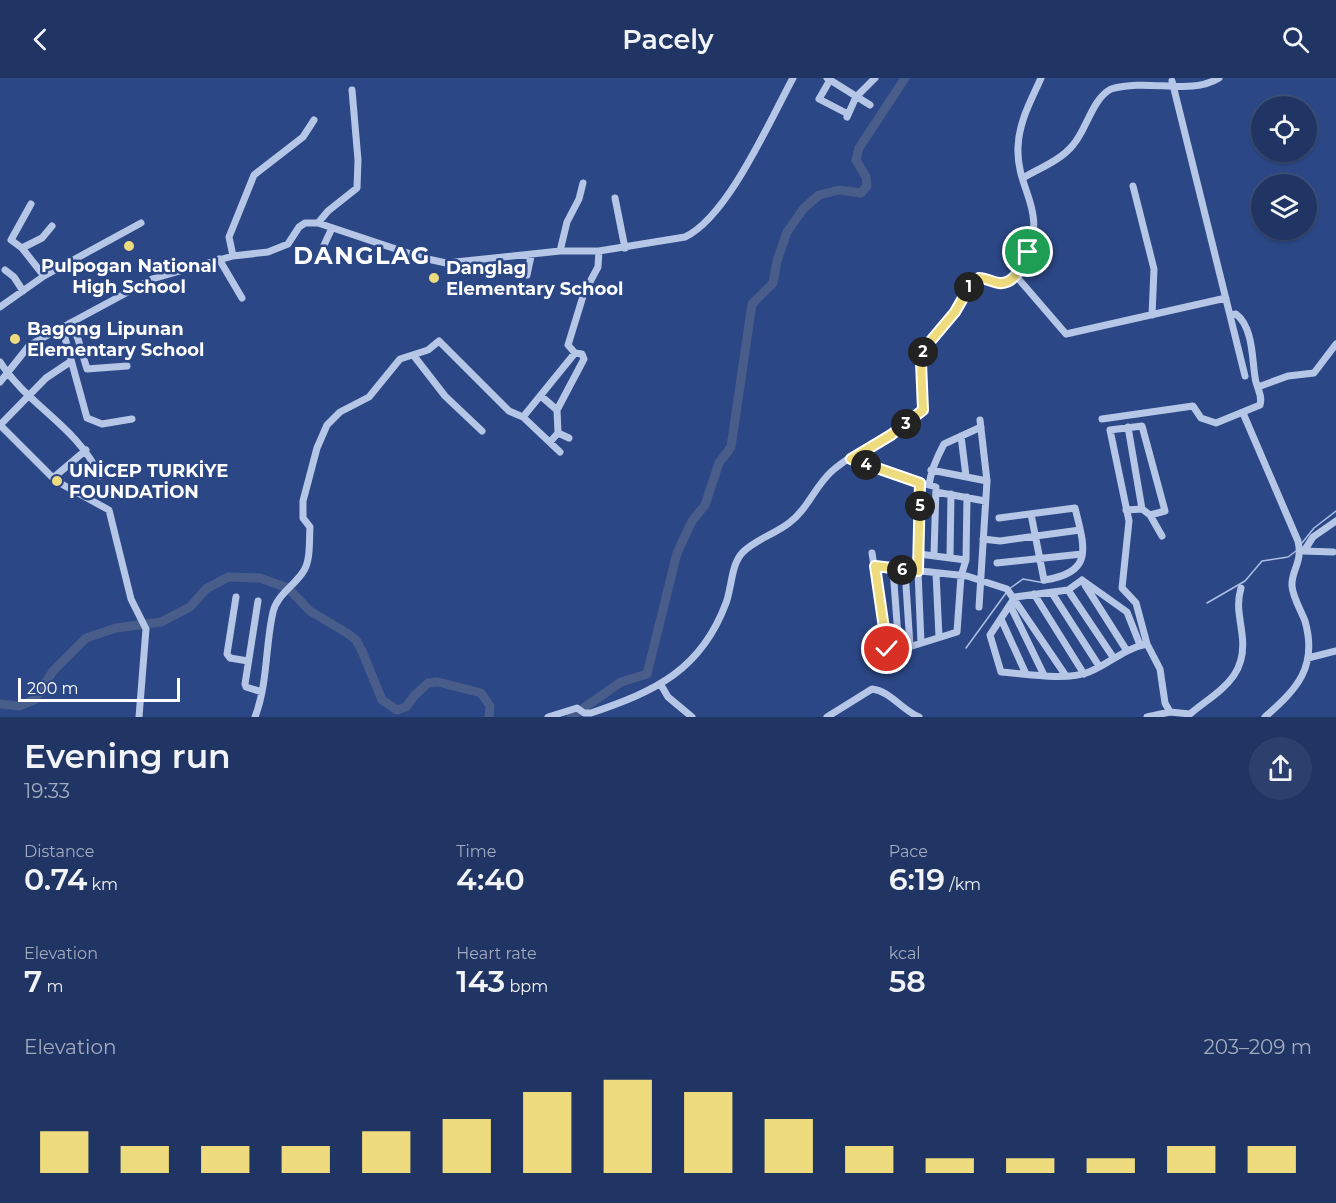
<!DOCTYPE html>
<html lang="en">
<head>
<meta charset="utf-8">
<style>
	body { margin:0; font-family:Montserrat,sans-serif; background:#2d406d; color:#f1f3f6; height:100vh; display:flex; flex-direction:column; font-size:22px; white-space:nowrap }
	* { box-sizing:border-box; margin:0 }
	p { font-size:20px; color:#a2abbf }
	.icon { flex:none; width:33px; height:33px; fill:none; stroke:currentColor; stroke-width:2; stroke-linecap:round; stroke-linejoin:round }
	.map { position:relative; height:639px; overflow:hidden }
	.panel { display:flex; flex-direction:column; background:#203564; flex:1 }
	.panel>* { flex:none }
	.controls { position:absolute; left:1251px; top:18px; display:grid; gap:12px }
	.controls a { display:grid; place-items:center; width:66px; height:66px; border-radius:50%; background:#203564; box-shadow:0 2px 4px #0004,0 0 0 2px #3d5078; font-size:30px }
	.scale { position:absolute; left:18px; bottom:15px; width:162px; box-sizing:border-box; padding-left:6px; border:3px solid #fff; border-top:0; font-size:16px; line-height:21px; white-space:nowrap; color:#fff; -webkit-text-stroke:4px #2b4785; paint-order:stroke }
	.pin { position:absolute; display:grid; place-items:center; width:51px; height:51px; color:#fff; margin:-26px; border:3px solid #fff; border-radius:50%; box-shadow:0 2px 6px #0007 }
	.km { position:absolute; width:30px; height:30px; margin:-15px; border-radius:50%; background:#222; color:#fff; font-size:16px; line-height:30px; text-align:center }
	.round { display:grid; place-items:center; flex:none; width:63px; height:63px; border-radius:32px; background:#2d406d }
	.head { display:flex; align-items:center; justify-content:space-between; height:102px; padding:0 24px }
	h1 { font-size:33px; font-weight:600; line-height:45px }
	.metrics { display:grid; grid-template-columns:repeat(3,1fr); gap:9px; height:102px; padding:6px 24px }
	.metrics div { display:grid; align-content:center }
	.metrics b { font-size:30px; font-weight:600 }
	.metrics small { font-size:16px; font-weight:400 }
	.metrics p { font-size:16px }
	.chart { height:168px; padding:12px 24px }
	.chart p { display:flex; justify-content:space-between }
	.chart svg { width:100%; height:108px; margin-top:6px; stroke:#eddb7e; stroke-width:6 }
	header { display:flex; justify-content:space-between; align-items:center; height:78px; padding:0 24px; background:#203564; font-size:27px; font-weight:600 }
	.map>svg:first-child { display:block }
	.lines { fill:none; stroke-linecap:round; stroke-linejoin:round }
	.stream { stroke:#abbfe7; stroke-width:1.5 }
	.river { stroke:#495d8a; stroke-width:9 }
	.minor { stroke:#b6c6e7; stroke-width:7 }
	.route-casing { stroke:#fff; stroke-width:12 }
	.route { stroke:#eddb7e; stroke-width:8 }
	.poi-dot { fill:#eddb7e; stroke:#2b4785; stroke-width:2 }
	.labels { text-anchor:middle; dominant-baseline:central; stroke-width:5; stroke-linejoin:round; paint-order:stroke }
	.poi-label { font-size:18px; font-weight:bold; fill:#fff; stroke:#2b4785; text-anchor:start }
	.district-label { font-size:24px; font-weight:bold; letter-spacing:1.5px; fill:#fff; stroke:#2b4785 }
</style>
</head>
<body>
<header><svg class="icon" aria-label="back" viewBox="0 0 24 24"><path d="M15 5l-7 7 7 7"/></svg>Pacely<svg class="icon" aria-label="search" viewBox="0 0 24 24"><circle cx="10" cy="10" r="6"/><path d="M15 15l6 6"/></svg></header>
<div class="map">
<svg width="1336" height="639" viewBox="0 0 1336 639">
	<rect width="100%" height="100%" fill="#2b4785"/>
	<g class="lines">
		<!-- stream -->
		<path class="stream" d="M1302 465 1314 450 1336 433
			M1009 511 1023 501 1045 505
			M1207 525 1245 503 1262 483 1288 479 1296 473
			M966 570 1006 515"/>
		<!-- river -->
		<path class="river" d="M0 626 19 628 34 622 53 593 86 560 116 550 161 544 190 529 206 511 228 499 260 500 288 510 310 533 347 555 356 562 362 573 382 622 397 632 406 629 414 618 428 605 438 604 481 615 490 628 489 639
			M571 639 621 604 647 596 677 475 692 443 705 427 719 385 731 369 752 226 773 205 777 183 787 154 804 130 819 117 839 112 861 115 867 108 866 99 856 82 859 70 905 0"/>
		<!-- minor -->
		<path class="minor" d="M827 0 870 27
			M830 2 819 21 848 36
			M1172 3 1245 298
			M847 39 856 19 875 0
			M1023 100C1040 90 1061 82 1073 67 1087 51 1092 21 1111 11 1149 0 1190 18 1219 0
			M1133 108 1154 191 1152 237
			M615 120 625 170
			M31 126 11 162 22 170 44 198
			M318 145 328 133 357 110 358 82 352 12
			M22 170 42 160 52 148
			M560 173 567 144 579 121 583 105
			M233 178 229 159 254 97 303 59 314 42
			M318 180 332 150
			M219 181 242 220
			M5 192 14 199 23 213
			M527 197 531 178
			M1016 198 1066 256 1226 220
			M0 229 44 198 141 145
			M70 245 78 261 87 291 127 288
			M62 249 87 340 102 346 132 341
			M414 278 445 318 482 353
			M0 284C28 328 76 347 100 398
			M0 304 28 269 37 263 152 201 233 178 268 174 288 166 299 149 305 145H318L423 180 446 185 560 173H599L685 159C728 139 770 42 793 0
			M1258 309 1288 298 1314 295 1336 266
			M541 318 557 332
			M1243 335 1298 463C1303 485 1291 492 1292 508 1293 520 1301 532 1305 543 1318 589 1297 611 1265 639
			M1102 341 1193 328 1201 340 1216 345 1260 327C1263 316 1256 310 1255 299 1252 280 1253 249 1236 236L1230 237
			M0 347 56 403 109 432 131 521 146 551 139 639
			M0 347 46 300 70 284
			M1128 349 1142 431
			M558 355 569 360
			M961 358 966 398
			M550 364 558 355 557 332 584 281 582 276 575 275 568 267 584 215 598 189 599 173
			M560 374 523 339 575 275
			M851 381 900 399 936 409 934 477
			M931 392 987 403
			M53 400 86 372
			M920 405 918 493 921 565
			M929 407C931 392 937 379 944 366L981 349
			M936 414 985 423
			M1126 432 1142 431 1150 437 1162 458
			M1150 437 1165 433 1142 348 1110 352 1129 443 1122 510 1136 525 1147 566 1160 591 1165 625 1170 634
			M999 440 1075 430C1085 470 1094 495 1044 502L1031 436
			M983 461 1000 463 1080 452
			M1303 473 1333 474
			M1304 473 1313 459 1336 443
			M872 475 887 571 893 574 957 554 961 498 966 482 967 419
			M919 476 966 482
			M950 478 951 416
			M997 485 1082 476
			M875 488 967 498 1007 511 1066 598
			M893 491 899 572
			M905 492 910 568
			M936 495 939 559
			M1082 502 1068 512 1015 519 990 557 1001 594C1026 596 1067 603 1089 594 1109 586 1125 570 1147 566
			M1082 502 1127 534 1140 567
			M1085 507 1127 573
			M1068 512 1113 579
			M1052 515 1099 588
			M1034 516 1084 596
			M236 519 227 576 230 580 248 583
			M258 523 245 606 246 609 262 614
			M1010 527 1044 597
			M979 529 987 403 980 342
			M1001 541 1026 596
			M1308 580 1336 573
			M661 607 668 619 692 639
			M255 639C268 605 265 569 273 534 277 517 294 508 303 494 311 483 309 462 310 449L303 440V423L317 370 327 347 340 334 369 319 400 281 428 272 439 263 509 333 523 339
			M548 639 577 630 584 635H591C656 613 701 592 726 525 732 509 731 486 743 474 756 461 775 456 789 445 808 431 815 408 832 393 858 370 895 356 923 332L921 284 923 272 955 234 971 206 979 200C1007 203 1010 210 1025 180 1049 132 1016 113 1018 69 1019 43 1031 23 1041 0
			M827 639 872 611C890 613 902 632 919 639
			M1147 639 1170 634 1190 636C1219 612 1248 600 1242 556 1240 539 1236 527 1241 510"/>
	</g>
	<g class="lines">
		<!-- route casing -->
		<g class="route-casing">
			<path id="route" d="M887 571 875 488 918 493 920 405 851 381 891 357 923 332 921 284 923 272 955 234 971 206 979 200C986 200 992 204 999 205 1016 207 1022 185 1028 174"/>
		</g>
		<!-- route -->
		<use href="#route" class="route"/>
	</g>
	<!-- markers -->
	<g class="poi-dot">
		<circle cx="129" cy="168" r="6"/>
		<circle cx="434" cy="200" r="6"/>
		<circle cx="15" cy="261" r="6"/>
		<circle cx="57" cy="403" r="6"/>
	</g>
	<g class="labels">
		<!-- poi labels -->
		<g class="poi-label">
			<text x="129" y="188" text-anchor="middle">Pulpogan National<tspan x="129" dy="21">High School</tspan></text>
			<text x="446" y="190">Danglag<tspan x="446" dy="21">Elementary School</tspan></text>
			<text x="27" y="251">Bagong Lipunan<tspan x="27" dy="21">Elementary School</tspan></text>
			<text x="69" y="393">UNİCEP TURKİYE<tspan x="69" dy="21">FOUNDATİON</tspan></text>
		</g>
		<!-- district labels -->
		<g class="district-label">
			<text x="362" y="177">DANGLAG</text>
		</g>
	</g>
</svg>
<div class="controls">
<a><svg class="icon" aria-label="locate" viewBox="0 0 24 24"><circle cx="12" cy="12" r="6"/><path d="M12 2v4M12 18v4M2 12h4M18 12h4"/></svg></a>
<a><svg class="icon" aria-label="layers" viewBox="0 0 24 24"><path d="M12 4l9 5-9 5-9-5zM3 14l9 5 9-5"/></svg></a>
</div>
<div class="scale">200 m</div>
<div class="pin" style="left:1028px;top:174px;background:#1e9e55"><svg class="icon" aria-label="arrive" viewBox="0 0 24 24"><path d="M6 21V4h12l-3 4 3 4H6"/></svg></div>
<div class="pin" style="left:887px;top:571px;background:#d93025"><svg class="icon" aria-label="check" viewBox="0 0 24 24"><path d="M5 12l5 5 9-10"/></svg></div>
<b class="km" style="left:969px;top:209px">1</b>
<b class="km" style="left:923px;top:274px">2</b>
<b class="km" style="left:906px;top:346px">3</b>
<b class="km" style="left:866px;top:387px">4</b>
<b class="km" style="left:920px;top:428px">5</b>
<b class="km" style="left:902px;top:492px">6</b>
</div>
<section class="panel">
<div class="head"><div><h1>Evening run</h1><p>19:33</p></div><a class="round"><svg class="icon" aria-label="share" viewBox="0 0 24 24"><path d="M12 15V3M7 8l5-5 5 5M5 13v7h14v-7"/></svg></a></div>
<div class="metrics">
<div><p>Distance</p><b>0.74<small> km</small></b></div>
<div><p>Time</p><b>4:40</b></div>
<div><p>Pace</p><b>6:19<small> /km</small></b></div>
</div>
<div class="metrics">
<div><p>Elevation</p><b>7<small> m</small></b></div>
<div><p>Heart rate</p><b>143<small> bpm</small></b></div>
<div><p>kcal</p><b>58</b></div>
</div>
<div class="chart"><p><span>Elevation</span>203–209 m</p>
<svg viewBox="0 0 160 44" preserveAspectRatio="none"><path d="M5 44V27M15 44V33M25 44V33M35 44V33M45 44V27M55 44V22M65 44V11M75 44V6M85 44V11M95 44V22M105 44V33M115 44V38M125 44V38M135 44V38M145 44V33M155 44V33"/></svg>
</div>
</section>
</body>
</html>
